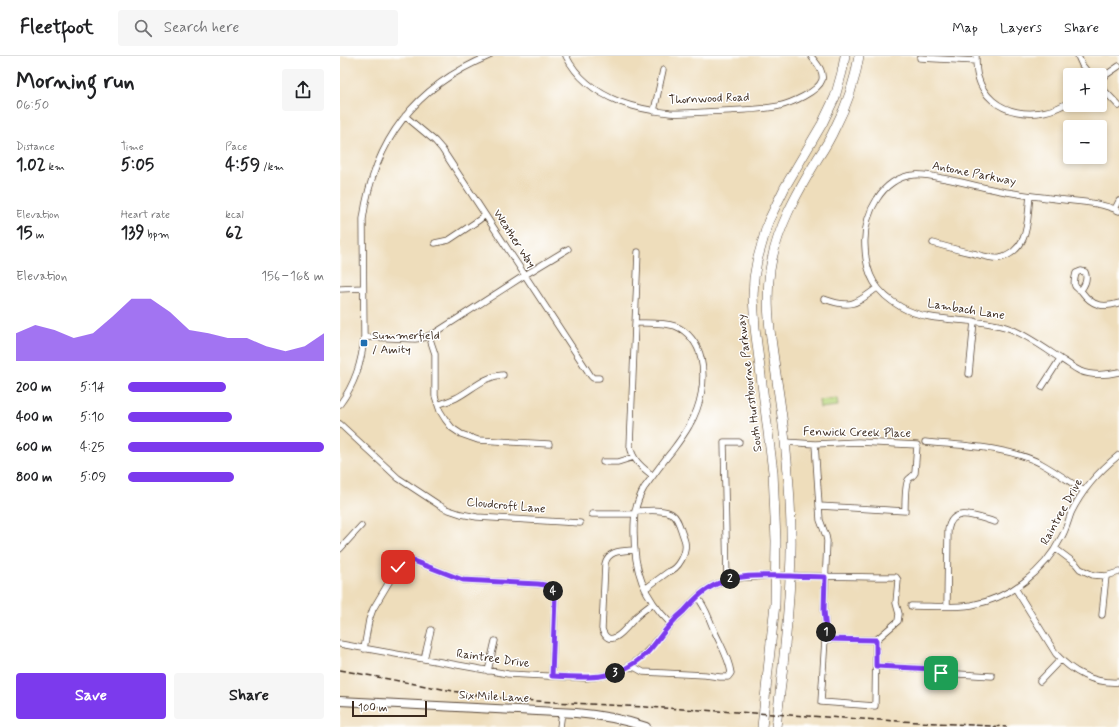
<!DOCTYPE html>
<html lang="en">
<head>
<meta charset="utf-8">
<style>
	body { margin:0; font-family:Mynerve,sans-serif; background:#f6f6f6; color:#202124; height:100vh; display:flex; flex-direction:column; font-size:15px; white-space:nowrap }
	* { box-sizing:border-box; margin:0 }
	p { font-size:13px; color:#757577 }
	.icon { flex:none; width:22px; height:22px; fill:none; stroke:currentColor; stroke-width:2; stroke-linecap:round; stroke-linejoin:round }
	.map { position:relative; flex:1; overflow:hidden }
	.sheet { display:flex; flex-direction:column; background:#fff; width:340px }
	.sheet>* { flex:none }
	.buttons { position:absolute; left:723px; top:12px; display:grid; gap:8px }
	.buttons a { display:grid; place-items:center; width:44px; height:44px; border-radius:4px; background:#fff; box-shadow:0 2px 6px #0003; font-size:20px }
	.scale { position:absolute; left:12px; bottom:10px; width:75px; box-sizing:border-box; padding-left:4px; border:2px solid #3b2a1e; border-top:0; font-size:11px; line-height:14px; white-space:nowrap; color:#3b2a1e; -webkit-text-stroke:3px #fff; paint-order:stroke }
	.pin { position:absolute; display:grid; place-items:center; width:34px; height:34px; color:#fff; margin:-17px; border-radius:8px; box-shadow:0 2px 6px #0006 }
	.km { position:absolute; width:20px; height:20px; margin:-10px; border-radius:50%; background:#222; color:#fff; font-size:11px; line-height:20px; text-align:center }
	.round { display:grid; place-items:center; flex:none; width:42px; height:42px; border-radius:4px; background:#f6f6f6 }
	.summary { display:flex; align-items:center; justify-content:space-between; height:68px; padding:0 16px }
	h1 { font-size:22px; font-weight:700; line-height:30px }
	.metrics { display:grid; grid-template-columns:repeat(3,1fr); gap:6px; height:68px; padding:4px 16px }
	.metrics div { display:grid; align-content:center }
	.metrics b { font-size:17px; font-weight:700 }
	.metrics small { font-size:11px; font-weight:400 }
	.metrics p { font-size:11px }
	.chart { height:112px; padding:8px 16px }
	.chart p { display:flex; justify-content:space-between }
	.chart svg { width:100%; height:72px; margin-top:4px; fill:#7c3aed; opacity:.7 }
	.primary-button { display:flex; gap:8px; margin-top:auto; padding:8px 16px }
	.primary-button a { flex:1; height:46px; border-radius:4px; background:#7c3aed; color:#fff; font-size:16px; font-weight:700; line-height:46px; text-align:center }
	.primary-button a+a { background:#f6f6f6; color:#202124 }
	ul { padding:0 16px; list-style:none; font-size:13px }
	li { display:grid; grid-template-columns:64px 48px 1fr; align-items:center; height:30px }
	li i { height:10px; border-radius:5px; background:#7c3aed }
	header { display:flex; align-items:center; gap:24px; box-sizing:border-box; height:56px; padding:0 20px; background:#fff; border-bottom:1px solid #e0e0e0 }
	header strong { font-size:19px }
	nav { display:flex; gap:22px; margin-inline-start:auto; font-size:14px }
	.search { width:280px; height:36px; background:#f6f6f6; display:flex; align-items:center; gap:10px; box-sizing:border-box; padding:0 14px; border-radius:4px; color:#757577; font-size:15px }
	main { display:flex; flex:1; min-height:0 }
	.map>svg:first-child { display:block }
	.green { fill:#b8d67d; stroke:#7a804e }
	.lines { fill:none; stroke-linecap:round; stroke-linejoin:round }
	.street-casing { stroke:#564536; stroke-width:7 }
	.secondary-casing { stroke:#564536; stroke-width:10 }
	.primary-casing { stroke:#564536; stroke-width:10 }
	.street { stroke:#fff; stroke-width:5.5 }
	.secondary { stroke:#fff; stroke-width:8 }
	.primary { stroke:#fff; stroke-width:9 }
	.rail { stroke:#3b2a1e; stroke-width:1.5; stroke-dasharray:6 3; stroke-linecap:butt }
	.route-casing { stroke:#fff; stroke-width:8 }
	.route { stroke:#7c3aed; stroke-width:5 }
	.poi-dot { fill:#1f6fb2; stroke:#fff; stroke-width:1.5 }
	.labels { text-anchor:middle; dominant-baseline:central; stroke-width:3; stroke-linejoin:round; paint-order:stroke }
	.street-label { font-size:12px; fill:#3b2a1e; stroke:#fff }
	.poi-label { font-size:12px; fill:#3b2a1e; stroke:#fff; text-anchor:start }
</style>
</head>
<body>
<header>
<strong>Fleetfoot</strong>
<div class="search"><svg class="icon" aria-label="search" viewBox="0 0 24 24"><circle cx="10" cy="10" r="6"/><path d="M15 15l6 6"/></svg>Search here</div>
<nav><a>Map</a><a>Layers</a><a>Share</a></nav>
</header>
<main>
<section class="sheet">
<div class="summary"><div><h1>Morning run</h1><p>06:50</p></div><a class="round"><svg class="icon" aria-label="share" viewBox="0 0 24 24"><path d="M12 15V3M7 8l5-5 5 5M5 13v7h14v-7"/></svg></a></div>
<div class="metrics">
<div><p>Distance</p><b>1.02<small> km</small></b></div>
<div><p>Time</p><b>5:05</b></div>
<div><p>Pace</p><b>4:59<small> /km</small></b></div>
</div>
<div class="metrics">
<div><p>Elevation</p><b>15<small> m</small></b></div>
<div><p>Heart rate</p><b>139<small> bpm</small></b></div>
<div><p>kcal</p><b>62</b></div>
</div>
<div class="chart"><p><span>Elevation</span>156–168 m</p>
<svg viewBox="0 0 160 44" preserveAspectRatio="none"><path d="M0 44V27L10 22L20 25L30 30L40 27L50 17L60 6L70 6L80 14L90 25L100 27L110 30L120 30L130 35L140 38L150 35L160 27V44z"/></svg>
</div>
<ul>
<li><b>200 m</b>5:14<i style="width:50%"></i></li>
<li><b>400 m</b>5:10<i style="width:53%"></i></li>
<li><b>600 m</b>4:25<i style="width:100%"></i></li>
<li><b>800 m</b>5:09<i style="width:54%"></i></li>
</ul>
<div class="primary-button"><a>Save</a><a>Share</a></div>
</section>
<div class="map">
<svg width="779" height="671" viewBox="0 0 779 671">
	<rect width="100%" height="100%" fill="#fff"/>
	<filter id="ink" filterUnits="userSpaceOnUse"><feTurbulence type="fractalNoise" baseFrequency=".025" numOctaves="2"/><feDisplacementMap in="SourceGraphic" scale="8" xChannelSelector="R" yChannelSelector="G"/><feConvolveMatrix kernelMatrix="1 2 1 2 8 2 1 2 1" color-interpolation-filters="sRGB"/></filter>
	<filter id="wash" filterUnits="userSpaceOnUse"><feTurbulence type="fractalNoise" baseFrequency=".012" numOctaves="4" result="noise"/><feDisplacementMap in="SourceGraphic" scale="16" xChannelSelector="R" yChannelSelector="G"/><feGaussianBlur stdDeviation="0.9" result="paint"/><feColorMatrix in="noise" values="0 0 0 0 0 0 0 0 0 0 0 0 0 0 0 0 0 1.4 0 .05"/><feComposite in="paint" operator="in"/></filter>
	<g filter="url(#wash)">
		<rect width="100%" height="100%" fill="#edb"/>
		<!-- green -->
		<path class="green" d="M497 342 498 350 480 352 479 344Z"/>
	</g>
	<g filter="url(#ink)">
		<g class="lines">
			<!-- street casing -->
			<g class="street-casing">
				<path id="street" d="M226 0C237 22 257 37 280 46 296 52 313 55 330 57 347 58 365 56 382 55 401 54 420 54 439 50 451 47 478 36 482 24 484 14 476 7 471 0
					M636 0C636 7 636 15 638 21 649 61 700 66 730 45
					M738 0 742 9 750 19
					M580 2 636 5
					M760 23 779 10
					M760 30 779 50
					M314 55 323 14
					M65 60 95 85 102 93 251 320 253 322H259
					M775 153 779 145
					M779 155C762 147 743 146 725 144 708 142 690 140 673 137 649 134 625 126 601 122 592 120 583 118 574 119 558 120 545 130 537 143 528 157 524 175 525 191 526 219 536 237 561 251 592 269 636 260 671 273 690 281 707 294 724 305 729 308 734 312 740 315 752 320 766 319 779 316
					M95 187 109 184 139 164 145 159
					M593 187C607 191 621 195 636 198 643 200 652 203 660 202 670 200 679 192 683 183 689 170 688 153 690 140
					M298 196 290 390C293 405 302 411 313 420
					M0 233 23 232
					M741 234C745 229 748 223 745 216L741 215 736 217C735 222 732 229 737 232 739 234 741 234 742 236 752 250 763 252 779 247
					M484 243C512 253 515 248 537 232
					M295 267C307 267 323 266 335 270 348 275 358 288 361 302 366 324 361 350 349 370 344 379 338 387 332 395 322 407 313 420 304 432 295 448 294 459 294 476 294 515 303 540 331 568
					M89 280 95 298V340L100 355 105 363 112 372 121 378 138 384 209 388
					M24 281 75 283 83 282 95 277 185 219 228 193
					M629 318 634 265
					M702 331 720 303
					M0 348C15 328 22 306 24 281L23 163C34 84 76 30 149 0
					M98 349C104 346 110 345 116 342 132 334 144 320 163 319
					M0 368 58 422 99 449 106 453 121 458 137 461 240 467
					M445 386 475 388 518 386 577 389 575 417C573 421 570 421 568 424 565 429 565 449 565 455L479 450
					M585 386C623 390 665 390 700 407 715 415 730 426 744 435
					M475 388 480 464 486 480 487 485 484 554 486 575 485 583 481 646 535 650 536 584 485 583
					M263 406H278L294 401
					M295 455C305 455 323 452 332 458 337 461 339 468 341 474 342 477 344 482 345 486 347 497 339 513 328 516L305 533
					M252 458H294
					M0 493 21 470
					M716 493 736 508 740 513 753 519 766 520 779 516
					M294 494C282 495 268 494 265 508L262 573C270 597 288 569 296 561 301 556 307 552 313 547
					M387 524 384 386H399
					M675 532 716 598C732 616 754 628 779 626
					M571 550C591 550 612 552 632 549 670 542 704 516 721 482 726 474 728 465 731 457 742 434 759 415 779 399
					M607 550 608 474C612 448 639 462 655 466
					M762 559 766 520
					M0 588 168 618 246 622C291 619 303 601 330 569 334 564 340 559 345 554 353 545 361 536 372 530 386 523 401 521 416 521 423 520 430 519 438 519 443 520 448 520 453 520 487 520 522 521 556 521L558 524 556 547 559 558 558 565 536 584
					M24 593 29 564 33 553 61 506 66 504H71L123 524 198 528C210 529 213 531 215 543L212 620
					M84 603 91 574
					M536 610 594 613 601 617 652 620
					M289 611 296 612 303 616 365 619 380 621H388L391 617C389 602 380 588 374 574 368 561 366 551 357 541
					M148 615 155 585
					M700 625 721 603
					M220 671 222 656"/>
			</g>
			<!-- secondary casing -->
			<g class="secondary-casing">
				<path id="secondary" d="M0 645 236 657C260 659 283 663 306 671"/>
			</g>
			<!-- primary casing -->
			<g class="primary-casing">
				<path id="primary" d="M422 671 435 548 436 485 433 416 415 272 413 241 414 222 417 205 428 166 445 131 482 68 495 41 502 16 505 0
					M436 671C442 621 448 572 450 522 453 477 450 431 445 386 442 356 437 327 433 297 429 269 426 242 430 214 436 173 457 137 478 102 484 93 490 83 495 72 507 49 515 26 519 0"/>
			</g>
			<!-- street -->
			<use href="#street" class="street"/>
			<!-- secondary -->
			<use href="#secondary" class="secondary"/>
			<!-- primary -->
			<use href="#primary" class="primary"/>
			<!-- rail -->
			<path class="rail" d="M0 614 129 638 179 644 667 671"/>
		</g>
	</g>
	<g class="lines" filter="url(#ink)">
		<!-- route casing -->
		<g class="route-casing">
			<path id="route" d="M58 511C62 506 64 504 71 504L123 524 198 528C210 529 212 531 215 542L212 620C248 622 277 625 306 598 315 589 322 577 331 568 335 563 339 559 344 555 355 543 364 533 379 527 402 517 428 520 451 520 463 521 474 520 485 521L484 554 486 575 485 583 536 584V610L594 613 601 617"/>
		</g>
		<!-- route -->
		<use href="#route" class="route"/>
	</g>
	<!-- markers -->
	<rect class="poi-dot" x="20" y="283" width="8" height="8" rx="2"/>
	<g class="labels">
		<!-- street labels -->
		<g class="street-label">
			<text transform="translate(369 43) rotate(-2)">Thornwood Road</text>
			<text transform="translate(634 118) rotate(11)">Antone Parkway</text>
			<text transform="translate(174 183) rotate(57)">Weather Way</text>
			<text transform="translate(626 254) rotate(9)">Lambach Lane</text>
			<text transform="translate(410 327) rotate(-97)">South Hurstbourne Parkway</text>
			<text transform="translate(517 377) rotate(1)">Fenwick Creek Place</text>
			<text transform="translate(166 450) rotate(5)">Cloudcroft Lane</text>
			<text transform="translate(722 456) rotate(-61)">Raintree Drive</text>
			<text transform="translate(153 603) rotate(8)">Raintree Drive</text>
			<text transform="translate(154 641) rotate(3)">Six Mile Lane</text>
		</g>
		<!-- poi labels -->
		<g class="poi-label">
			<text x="32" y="280">Summerfield<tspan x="32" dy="14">/ Amity</tspan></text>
		</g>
	</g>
</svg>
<div class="buttons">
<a>+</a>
<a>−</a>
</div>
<div class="scale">100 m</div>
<div class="pin" style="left:601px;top:617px;background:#1e9e55"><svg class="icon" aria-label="arrive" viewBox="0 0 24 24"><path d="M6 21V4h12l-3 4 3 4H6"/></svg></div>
<div class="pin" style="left:58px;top:511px;background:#d93025"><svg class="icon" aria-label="check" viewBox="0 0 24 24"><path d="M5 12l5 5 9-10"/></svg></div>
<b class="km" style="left:486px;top:576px">1</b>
<b class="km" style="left:390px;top:523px">2</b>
<b class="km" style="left:275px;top:617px">3</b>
<b class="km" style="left:213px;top:535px">4</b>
</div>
</main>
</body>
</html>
